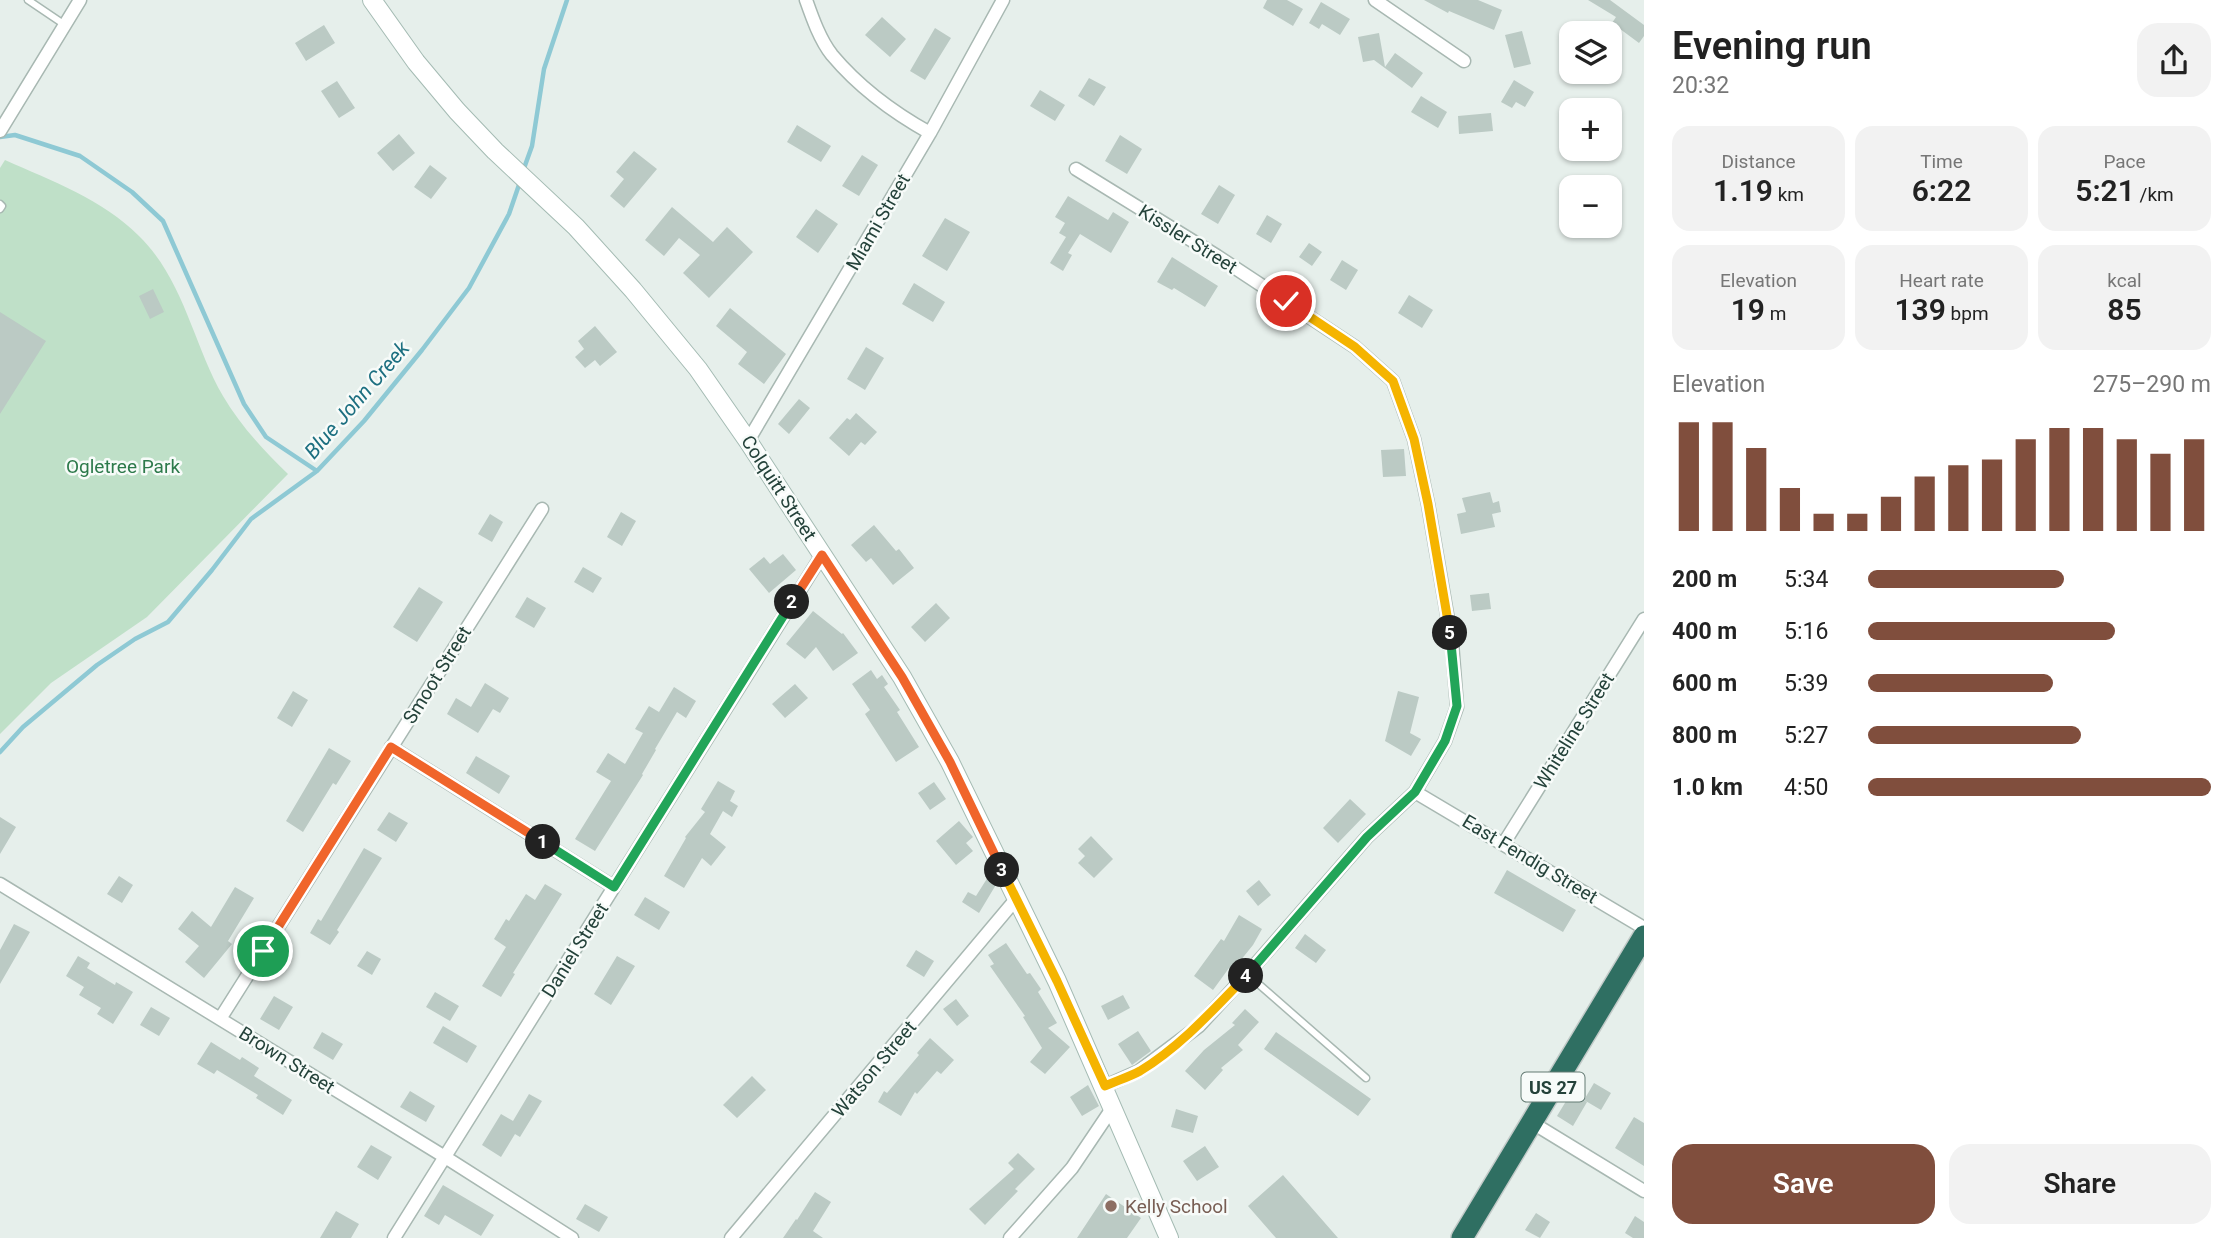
<!DOCTYPE html>
<html lang="en">
<head>
<meta charset="utf-8">
<style>
	body { margin:0; font-family:Roboto,sans-serif; background:#f2f2f2; color:#222; height:100vh; display:flex; flex-direction:column; font-size:26px; white-space:nowrap }
	* { box-sizing:border-box; margin:0 }
	p { font-size:23px; color:#767676 }
	.icon { flex:none; width:38px; height:38px; fill:none; stroke:currentColor; stroke-width:2; stroke-linecap:round; stroke-linejoin:round }
	.map { position:relative; flex:1; overflow:hidden }
	.side { display:flex; flex-direction:column; background:#fff; width:595px }
	.side>* { flex:none }
	.fabs { position:absolute; left:1559px; top:21px; display:grid; gap:14px }
	.fabs a { display:grid; place-items:center; width:63px; height:63px; border-radius:14px; background:#fff; box-shadow:0 2px 5px #0004; font-size:35px }
	.pin { position:absolute; display:grid; place-items:center; width:60px; height:60px; color:#fff; margin:-30px; border:4px solid #fff; border-radius:50%; box-shadow:0 2px 7px #0007 }
	.km { position:absolute; width:35px; height:35px; margin:-18px; border-radius:50%; background:#222; color:#fff; font-size:19px; line-height:35px; text-align:center }
	.round { display:grid; place-items:center; flex:none; width:74px; height:74px; border-radius:21px; background:#f2f2f2 }
	.head { display:flex; align-items:center; justify-content:space-between; height:119px; padding:0 28px }
	h1 { font-size:38px; font-weight:600; line-height:52px }
	.stats { display:grid; grid-template-columns:repeat(3,1fr); gap:10px; height:119px; padding:7px 28px }
	.stats div { display:grid; align-content:center; border-radius:18px; background:#f2f2f2; text-align:center }
	.stats b { font-size:30px; font-weight:600 }
	.stats small { font-size:19px; font-weight:400 }
	.stats p { font-size:19px }
	.chart { height:196px; padding:14px 28px }
	.chart p { display:flex; justify-content:space-between }
	.chart svg { width:100%; height:126px; margin-top:7px; stroke:#804e3d; stroke-width:6 }
	.primary-button { display:flex; gap:14px; margin-top:auto; padding:14px 28px }
	.primary-button a { flex:1; height:80px; border-radius:21px; background:#804e3d; color:#fff; font-size:28px; font-weight:600; line-height:80px; text-align:center }
	.primary-button a+a { background:#f2f2f2; color:#222 }
	ul { padding:0 28px; list-style:none; font-size:23px }
	li { display:grid; grid-template-columns:112px 84px 1fr; align-items:center; height:52px }
	li i { height:18px; border-radius:9px; background:#804e3d }
	main { display:flex; flex:1; min-height:0 }
	.map>svg:first-child { display:block }
	.green { fill:#bfe0c8 }
	.lines { fill:none; stroke-linecap:round; stroke-linejoin:round }
	.stream { stroke:#8ec9d4; stroke-width:4.5 }
	.building { fill:#bbcac4 }
	.lane-casing { stroke:#a8b8b2; stroke-width:9 }
	.street-casing { stroke:#a8b8b2; stroke-width:15 }
	.secondary-casing { stroke:#a4bbb3; stroke-width:20 }
	.highway-casing { stroke:#c2cac8; stroke-width:24 }
	.lane { stroke:#fff; stroke-width:6 }
	.street { stroke:#fff; stroke-width:12 }
	.secondary { stroke:#fff; stroke-width:18 }
	.highway { stroke:#2f6f62; stroke-width:21 }
	.split-1-casing { stroke:#fff; stroke-width:14 }
	.split-2-casing { stroke:#fff; stroke-width:14 }
	.split-3-casing { stroke:#fff; stroke-width:14 }
	.split-4-casing { stroke:#fff; stroke-width:14 }
	.split-5-casing { stroke:#fff; stroke-width:14 }
	.split-6-casing { stroke:#fff; stroke-width:14 }
	.split-1 { stroke:#f0652b; stroke-width:9 }
	.split-2 { stroke:#22a559; stroke-width:9 }
	.split-3 { stroke:#f0652b; stroke-width:9 }
	.split-4 { stroke:#f5b400; stroke-width:9 }
	.split-5 { stroke:#22a559; stroke-width:9 }
	.split-6 { stroke:#f5b400; stroke-width:9 }
	.education-dot { fill:#8d6e63; stroke:#f7fbf9; stroke-width:2.5 }
	.labels { text-anchor:middle; dominant-baseline:central; stroke-width:5; stroke-linejoin:round; paint-order:stroke }
	.shield { fill:#f7fbf9; stroke:#637a73; stroke-width:2 }
	.shield-label { font-size:18px; font-weight:bold; fill:#24423a }
	.street-label { font-size:19px; fill:#24423a; stroke:#f7fbf9 }
	.park-label { font-size:19px; fill:#2d7a4b; stroke:#f7fbf9 }
	.education-label { font-size:19px; fill:#785e54; stroke:#f7fbf9; text-anchor:start }
	.water-label { font-size:21px; font-style:italic; fill:#1c6f80; stroke:#f7fbf9 }
</style>
</head>
<body>
<main>
<div class="map">
<svg width="1644" height="1238" viewBox="0 0 1644 1238">
	<rect width="100%" height="100%" fill="#e6efeb"/>
	<!-- green -->
	<path class="green" d="M5 160C52 181 102 199 139 236 184 280 193 344 223 396 240 425 264 451 288 474L147 617 51 683 0 734V168Z"/>
	<g class="lines">
		<!-- stream -->
		<path class="stream" d="M0 137 15 135 80 156 132 192 163 221 244 404 266 437 317 471
			M523 171 532 146 544 69 567 0
			M0 752 23 727 97 665 135 639 168 622 212 570 251 519 317 471 364 421 422 350 469 288 509 214 521 179"/>
	</g>
	<!-- building -->
	<path class="building" d="M1267 0H1287L1303 9 1293 26 1263 8Z
		M1424 0H1478L1502 10 1494 30 1449 11 1448 13Z
		M1588 0H1610L1644 25V36L1639 43 1612 23 1616 17Z
		M1321 2 1350 19 1340 35 1322 24 1319 29 1309 23Z
		M882 17 906 39 890 57 865 35Z
		M324 25 335 43 306 61 295 43Z
		M935 28 951 38 925 80 910 71Z
		M1522 31 1531 64 1514 68 1505 35Z
		M1379 33 1385 67 1395 53 1423 73 1412 88 1374 60 1363 62 1358 37Z
		M1089 78 1106 87 1094 106 1078 96Z
		M1514 80 1534 92 1525 107 1516 102 1512 108 1501 102Z
		M337 81 355 108 339 118 321 91Z
		M1040 90 1065 105 1055 121 1030 106Z
		M1421 96 1447 112 1438 128 1411 112Z
		M1491 113 1493 131 1459 134 1458 116Z
		M797 125 831 146 821 162 787 142Z
		M399 134 415 153 393 171 377 153Z
		M1120 135 1142 149 1127 174 1105 161Z
		M634 151 657 169 624 208 610 196 624 179 616 172Z
		M862 155 878 165 859 196 842 186Z
		M430 165 447 178 431 199 414 187Z
		M1219 185 1235 195 1218 224 1201 214Z
		M1068 196 1108 220 1113 212 1129 222 1111 253 1080 234 1068 253 1072 255 1063 271 1050 263 1066 237 1059 233 1065 223 1055 217Z
		M672 207 713 242 727 227 753 252 709 298 683 273 700 255 679 238 664 256 645 240Z
		M816 209 838 224 818 253 796 237Z
		M1267 215 1282 224 1271 243 1256 234Z
		M945 218 970 232 947 271 922 256Z
		M1309 243 1322 252 1312 266 1299 257Z
		M1172 257 1218 286 1205 307 1174 288 1172 290 1157 282Z
		M1342 260 1358 270 1346 290 1330 280Z
		M914 283 945 302 933 322 902 304Z
		M153 289 164 312 150 319 139 296Z
		M1409 295 1433 310 1422 328 1398 313Z
		M730 308 786 354 764 384 738 364 747 352 716 326Z
		M0 312 46 341 0 414Z
		M595 326 617 352 600 366 595 360 585 368 575 357 584 349 578 341Z
		M866 347 884 358 865 390 847 379Z
		M799 399 810 408 789 434 778 424Z
		M856 413 877 432 865 445 861 442 849 456 829 438 847 418 850 420Z
		M1404 449 1406 476 1383 477 1381 450Z
		M1490 492 1493 503 1499 501 1501 512 1492 514 1495 527 1461 534 1457 514 1466 512 1462 498Z
		M621 512 636 521 622 546 607 537Z
		M490 514 503 522 492 542 478 534Z
		M874 525 896 551 899 549 914 568 893 585 871 558 866 562 851 545Z
		M783 554 796 570 769 593 749 569 764 557 770 564Z
		M583 567 602 578 593 593 574 582Z
		M419 587 443 602 417 642 393 627Z
		M1489 593 1491 609 1472 611 1470 595Z
		M527 597 546 608 534 628 515 617Z
		M936 603 950 618 925 642 911 627Z
		M813 611 842 634 843 633 858 653 833 671 816 647 805 659 786 644Z
		M871 670 877 679 882 675 888 684 884 687 900 710 897 712 919 747 896 762 865 714 870 710 852 684Z
		M485 683 509 698 500 713 493 709 478 733 447 714 456 698 471 707Z
		M795 684 808 698 785 718 772 704Z
		M674 687 696 701 686 718 677 712 655 749 656 750 642 774 643 775 595 851 575 839 611 781 596 772 608 753 625 764 643 733 635 729 649 706 659 712Z
		M293 691 308 700 292 727 277 718Z
		M1398 691 1419 697 1410 733 1421 739 1411 756 1385 741Z
		M329 748 351 761 336 785 333 783 303 832 286 821Z
		M476 756 510 776 499 794 466 773Z
		M718 781 735 791 730 801 738 806 732 817 723 811 710 834 726 847 711 866 702 858 684 888 664 876 686 838 685 837 705 812 701 809Z
		M934 782 946 799 930 810 918 793Z
		M1350 799 1366 814 1338 843 1323 828Z
		M389 812 408 823 396 842 377 830Z
		M0 817 16 827 0 854Z
		M959 821 973 837 966 843 973 851 956 865 936 841Z
		M1091 836 1113 859 1094 878 1078 863 1085 856 1078 849Z
		M364 848 382 858 337 930 339 932 330 945 310 933 318 919 321 921Z
		M1507 870 1576 910 1563 932 1494 893Z
		M119 876 133 885 122 903 107 894Z
		M988 877 997 883 979 913 962 902 968 892 976 896Z
		M1259 880 1271 895 1258 906 1246 891Z
		M545 884 562 894 513 973 515 974 501 997 482 986 506 947 494 939 506 919 509 921 526 894 535 900Z
		M235 887 254 898 228 941 232 944 204 978 185 962 199 946 178 929 192 911 211 927Z
		M645 897 670 912 659 930 634 915Z
		M1239 915 1262 929 1253 945 1232 971 1229 968 1213 990 1194 976 1221 939 1224 941Z
		M14 924 30 932 0 984V950Z
		M1305 934 1326 950 1316 963 1295 948Z
		M1006 943 1027 974 1030 973 1041 989 1038 992 1057 1023 1048 1028 1070 1047 1045 1074 1030 1062 1042 1048 1023 1017 1025 1016 990 966 994 964 988 955Z
		M916 950 934 961 924 977 906 966Z
		M367 951 381 959 372 975 357 966Z
		M78 956 90 963 87 968 115 985 116 982 133 992 113 1024 97 1014 101 1008 79 995 84 987 66 976Z
		M617 956 635 966 611 1005 594 994Z
		M435 992 459 1006 450 1021 426 1007Z
		M1123 995 1130 1008 1108 1020 1101 1006Z
		M274 996 293 1007 279 1030 260 1019Z
		M956 999 969 1016 957 1026 943 1009Z
		M151 1007 170 1018 159 1036 140 1025Z
		M1245 1009 1259 1022 1238 1045 1243 1050 1221 1068 1223 1070 1205 1090 1185 1071 1204 1050 1235 1025 1232 1023Z
		M443 1026 477 1046 467 1063 433 1043Z
		M1138 1031 1151 1051 1132 1065 1118 1044Z
		M322 1032 343 1044 333 1060 313 1048Z
		M1276 1032 1371 1099 1358 1116 1264 1049Z
		M930 1038 954 1060 941 1074 937 1071 917 1094 915 1092 901 1116 878 1102 884 1091 887 1093 919 1055 917 1053Z
		M211 1042 240 1060 242 1057 259 1068 254 1076 292 1100 283 1115 256 1098 258 1095 217 1070 214 1074 197 1064Z
		M752 1076 766 1090 737 1118 723 1105Z
		M1594 1083 1611 1093 1601 1110 1584 1100Z
		M1088 1085 1099 1106 1082 1116 1070 1097Z
		M410 1091 435 1106 426 1122 400 1107Z
		M1571 1093 1587 1102 1573 1126 1557 1116Z
		M529 1094 542 1101 520 1137 515 1134 501 1157 482 1145 501 1114 513 1121Z
		M1176 1109 1198 1116 1193 1133 1171 1127Z
		M1634 1117 1644 1123V1166L1615 1148Z
		M371 1145 392 1157 378 1180 357 1167Z
		M1205 1146 1219 1167 1197 1181 1183 1161Z
		M1018 1153 1035 1169 1015 1189 1018 1191 985 1225 969 1209 1014 1169 1008 1163Z
		M1283 1175 1338 1238H1276L1248 1206Z
		M443 1185 494 1215 481 1236 445 1215 439 1225 424 1216Z
		M815 1192 831 1202 813 1231 823 1238H783L796 1219 797 1220Z
		M1106 1194 1141 1218 1127 1238H1077Z
		M585 1204 608 1217 599 1232 576 1219Z
		M336 1211 359 1224 351 1238H320Z
		M1536 1213 1550 1222 1540 1238 1525 1230Z
		M1635 1216 1644 1222V1238H1633L1625 1233Z"/>
	<g class="lines">
		<!-- lane casing -->
		<g class="lane-casing">
			<path id="lane" d="M28 0 65 25
				M0 204 2 206 0 209
				M1247 974 1366 1078"/>
		</g>
		<!-- street casing -->
		<g class="street-casing">
			<path id="street" d="M806 0C812 17 820 40 832 55 858 86 894 113 930 133
				M1375 0 1464 61
				M0 131 80 0
				M1076 169 1217 256 1355 347 1393 381 1414 439 1428 504 1452 643 1457 707 1445 741 1415 792 1367 837 1256 964 1199 1026 1139 1071 1105 1086
				M748 441 930 133 1003 0
				M391 747 614 887
				M1415 792 1644 928
				M1504 843 1644 619
				M0 884 445 1157 572 1238
				M220 1019 542 509
				M1531 1122 1644 1191
				M394 1238 822 555
				M731 1238 1016 899
				M1010 1238 1072 1168 1113 1107"/>
		</g>
		<!-- secondary casing -->
		<g class="secondary-casing">
			<path id="secondary" d="M372 0 416 62 457 111 495 151 576 227 633 290 698 369 748 441 902 677 950 762 1057 981 1169 1238"/>
		</g>
		<!-- highway casing -->
		<g class="highway-casing">
			<path id="highway" d="M1462 1238 1644 936"/>
		</g>
		<!-- lane -->
		<use href="#lane" class="lane"/>
		<!-- street -->
		<use href="#street" class="street"/>
		<!-- secondary -->
		<use href="#secondary" class="secondary"/>
		<!-- highway -->
		<use href="#highway" class="highway"/>
	</g>
	<g class="lines">
		<!-- split-1 casing -->
		<g class="split-1-casing">
			<path id="split-1" d="M263 951 391 747 543 842"/>
		</g>
		<!-- split-2 casing -->
		<g class="split-2-casing">
			<path id="split-2" d="M543 842 614 887 792 602"/>
		</g>
		<!-- split-3 casing -->
		<g class="split-3-casing">
			<path id="split-3" d="M792 602 822 555 902 677 950 762 1002 870"/>
		</g>
		<!-- split-4 casing -->
		<g class="split-4-casing">
			<path id="split-4" d="M1002 870 1057 981 1105 1086C1116 1081 1129 1077 1140 1071 1181 1046 1213 1010 1246 976"/>
		</g>
		<!-- split-5 casing -->
		<g class="split-5-casing">
			<path id="split-5" d="M1246 976 1367 837 1415 792 1445 741 1457 706 1450 633"/>
		</g>
		<!-- split-6 casing -->
		<g class="split-6-casing">
			<path id="split-6" d="M1286 301 1355 347 1393 381 1414 439 1428 504 1450 633"/>
		</g>
		<!-- split-1 -->
		<use href="#split-1" class="split-1"/>
		<!-- split-2 -->
		<use href="#split-2" class="split-2"/>
		<!-- split-3 -->
		<use href="#split-3" class="split-3"/>
		<!-- split-4 -->
		<use href="#split-4" class="split-4"/>
		<!-- split-5 -->
		<use href="#split-5" class="split-5"/>
		<!-- split-6 -->
		<use href="#split-6" class="split-6"/>
	</g>
	<!-- markers -->
	<circle class="education-dot" cx="1111" cy="1206" r="7"/>
	<g class="labels">
		<!-- shield labels -->
		<rect class="shield" x="1521.5" y="1072.5" width="63" height="29" rx="5"/>
		<g class="shield-label">
			<text x="1553" y="1087">US 27</text>
		</g>
		<!-- street labels -->
		<g class="street-label">
			<text transform="translate(878 222) rotate(-60)">Miami Street</text>
			<text transform="translate(1188 239) rotate(32)">Kissler Street</text>
			<text transform="translate(779 488) rotate(57)">Colquitt Street</text>
			<text transform="translate(437 675) rotate(-58)">Smoot Street</text>
			<text transform="translate(1574 731) rotate(-58)">Whiteline Street</text>
			<text transform="translate(1530 859) rotate(31)">East Fendig Street</text>
			<text transform="translate(575 950) rotate(-58)">Daniel Street</text>
			<text transform="translate(287 1060) rotate(32)">Brown Street</text>
			<text transform="translate(874 1069) rotate(-50)">Watson Street</text>
		</g>
		<!-- park labels -->
		<g class="park-label">
			<text x="123" y="466">Ogletree Park</text>
		</g>
		<!-- education labels -->
		<g class="education-label">
			<text x="1125" y="1206">Kelly School</text>
		</g>
		<!-- water labels -->
		<g class="water-label">
			<text transform="translate(357 400) rotate(-49)">Blue John Creek</text>
		</g>
	</g>
</svg>
<div class="fabs">
<a><svg class="icon" aria-label="layers" viewBox="0 0 24 24"><path d="M12 4l9 5-9 5-9-5zM3 14l9 5 9-5"/></svg></a>
<a>+</a>
<a>−</a>
</div>
<div class="pin" style="left:263px;top:951px;background:#1e9e55"><svg class="icon" aria-label="arrive" viewBox="0 0 24 24"><path d="M6 21V4h12l-3 4 3 4H6"/></svg></div>
<div class="pin" style="left:1286px;top:301px;background:#d93025"><svg class="icon" aria-label="check" viewBox="0 0 24 24"><path d="M5 12l5 5 9-10"/></svg></div>
<b class="km" style="left:543px;top:842px">1</b>
<b class="km" style="left:792px;top:602px">2</b>
<b class="km" style="left:1002px;top:870px">3</b>
<b class="km" style="left:1246px;top:976px">4</b>
<b class="km" style="left:1450px;top:633px">5</b>
</div>
<section class="side">
<div class="head"><div><h1>Evening run</h1><p>20:32</p></div><a class="round"><svg class="icon" aria-label="share" viewBox="0 0 24 24"><path d="M12 15V3M7 8l5-5 5 5M5 13v7h14v-7"/></svg></a></div>
<div class="stats">
<div><p>Distance</p><b>1.19<small> km</small></b></div>
<div><p>Time</p><b>6:22</b></div>
<div><p>Pace</p><b>5:21<small> /km</small></b></div>
</div>
<div class="stats">
<div><p>Elevation</p><b>19<small> m</small></b></div>
<div><p>Heart rate</p><b>139<small> bpm</small></b></div>
<div><p>kcal</p><b>85</b></div>
</div>
<div class="chart"><p><span>Elevation</span>275–290 m</p>
<svg viewBox="0 0 160 44" preserveAspectRatio="none"><path d="M5 44V6M15 44V6M25 44V15M35 44V29M45 44V38M55 44V38M65 44V32M75 44V25M85 44V21M95 44V19M105 44V12M115 44V8M125 44V8M135 44V12M145 44V17M155 44V12"/></svg>
</div>
<ul>
<li><b>200 m</b>5:34<i style="width:57%"></i></li>
<li><b>400 m</b>5:16<i style="width:72%"></i></li>
<li><b>600 m</b>5:39<i style="width:54%"></i></li>
<li><b>800 m</b>5:27<i style="width:62%"></i></li>
<li><b>1.0 km</b>4:50<i style="width:100%"></i></li>
</ul>
<div class="primary-button"><a>Save</a><a>Share</a></div>
</section>
</main>
</body>
</html>
